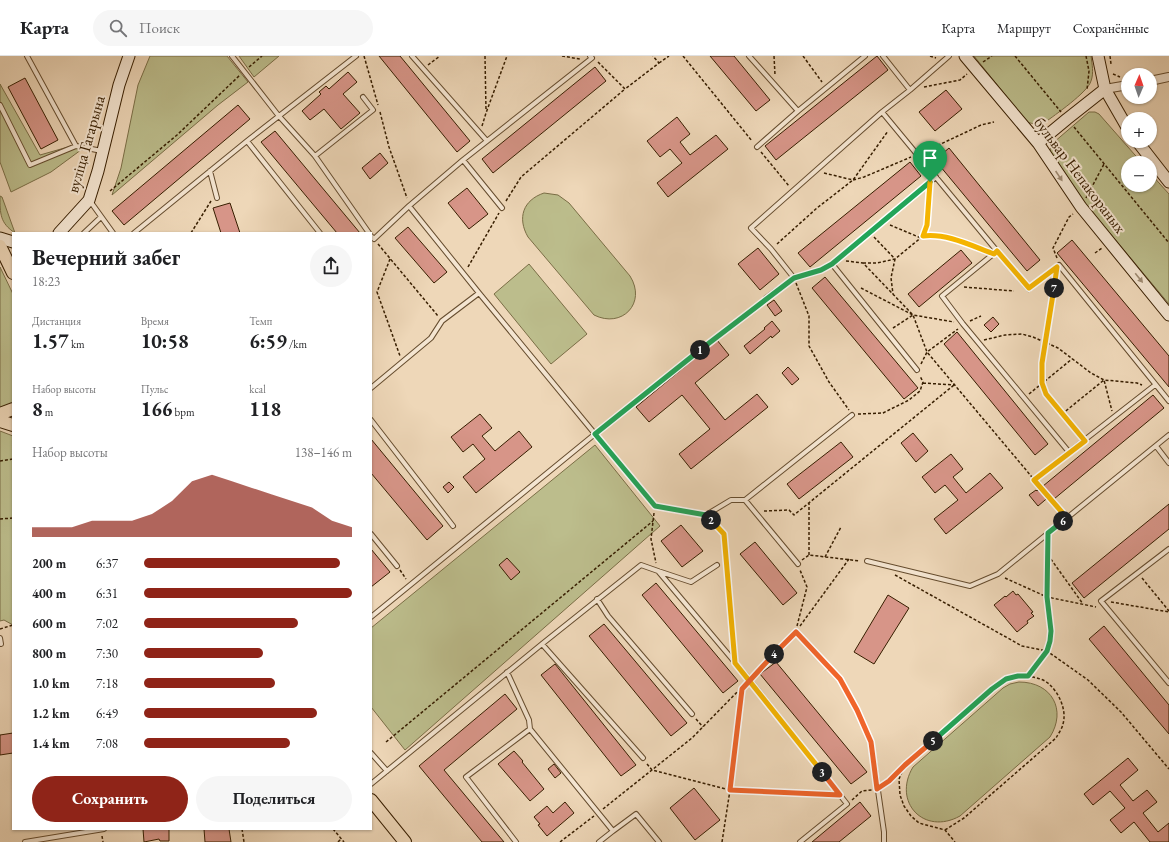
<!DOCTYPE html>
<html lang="ru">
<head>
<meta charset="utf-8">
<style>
	body { margin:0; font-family:"EB Garamond",serif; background:#f6f6f6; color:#202124; height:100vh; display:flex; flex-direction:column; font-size:15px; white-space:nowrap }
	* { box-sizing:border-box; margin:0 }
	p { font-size:13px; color:#757577 }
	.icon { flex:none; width:22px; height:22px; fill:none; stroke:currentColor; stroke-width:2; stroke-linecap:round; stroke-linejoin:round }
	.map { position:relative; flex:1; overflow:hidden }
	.sheet { position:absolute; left:12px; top:176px; width:360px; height:598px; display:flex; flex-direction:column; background:#fff; border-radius:0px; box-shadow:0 1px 3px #0004 }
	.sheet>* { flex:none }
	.needle { width:26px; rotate:2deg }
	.tools { position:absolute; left:1121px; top:12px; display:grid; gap:8px }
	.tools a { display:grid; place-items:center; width:36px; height:36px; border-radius:50%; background:#fff; box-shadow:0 1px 3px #0004; font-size:20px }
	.pin { position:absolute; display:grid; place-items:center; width:34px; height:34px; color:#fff; margin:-41px -17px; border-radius:50% 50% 50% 0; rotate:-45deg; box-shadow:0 0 4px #0007 }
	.pin .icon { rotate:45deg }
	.km { position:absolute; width:20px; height:20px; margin:-10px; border-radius:50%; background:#222; color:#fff; font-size:11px; line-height:20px; text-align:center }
	.round { display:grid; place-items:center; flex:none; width:42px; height:42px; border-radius:21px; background:#f6f6f6 }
	.overview { display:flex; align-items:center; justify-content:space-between; height:68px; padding:0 20px }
	h1 { font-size:22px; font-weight:700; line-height:30px }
	.figures { display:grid; grid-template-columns:repeat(3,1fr); gap:6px; height:68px; padding:4px 20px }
	.figures div { display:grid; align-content:center }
	.figures b { font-size:20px; font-weight:700 }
	.figures small { font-size:11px; font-weight:400 }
	.figures p { font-size:11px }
	.chart { height:112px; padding:8px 20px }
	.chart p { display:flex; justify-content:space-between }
	.chart svg { width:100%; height:72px; margin-top:4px; fill:#8f2418; opacity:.7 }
	.cta { display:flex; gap:8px; margin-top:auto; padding:8px 20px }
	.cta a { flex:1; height:46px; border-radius:24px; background:#8f2418; color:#fff; font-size:16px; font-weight:700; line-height:46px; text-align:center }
	.cta a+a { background:#f6f6f6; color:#202124 }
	ul { padding:0 20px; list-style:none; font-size:13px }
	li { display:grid; grid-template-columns:64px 48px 1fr; align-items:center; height:30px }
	li i { height:10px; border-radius:5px; background:#8f2418 }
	header { display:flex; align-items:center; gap:24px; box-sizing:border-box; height:56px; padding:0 20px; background:#fff; border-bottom:1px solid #e0e0e0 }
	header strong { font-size:19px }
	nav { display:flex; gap:22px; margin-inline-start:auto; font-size:14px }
	.search { width:280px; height:36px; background:#f6f6f6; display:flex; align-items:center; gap:10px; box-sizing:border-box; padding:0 14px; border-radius:22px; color:#757577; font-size:15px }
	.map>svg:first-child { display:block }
	.green { fill:#bcbd8c; stroke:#7a6e46 }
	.building { fill:#d79588; stroke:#371e00 }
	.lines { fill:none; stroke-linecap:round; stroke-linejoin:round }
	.lane-casing { stroke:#654c2e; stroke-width:6 }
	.street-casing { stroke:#654c2e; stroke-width:10 }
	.secondary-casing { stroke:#371e00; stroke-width:13 }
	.primary-casing { stroke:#371e00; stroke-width:14 }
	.path { stroke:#371e00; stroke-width:1.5; stroke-dasharray:3 2; stroke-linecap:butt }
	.lane { stroke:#f4e5d1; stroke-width:4 }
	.street { stroke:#f4e5d1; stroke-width:8 }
	.secondary { stroke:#f4e5d1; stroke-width:11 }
	.primary { stroke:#eed7b8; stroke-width:12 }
	.oneway { fill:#9f8b73 }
	.split-1-casing { stroke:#fff; stroke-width:8 }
	.split-2-casing { stroke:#fff; stroke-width:8 }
	.split-3-casing { stroke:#fff; stroke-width:8 }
	.split-4-casing { stroke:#fff; stroke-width:8 }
	.split-5-casing { stroke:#fff; stroke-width:8 }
	.split-6-casing { stroke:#fff; stroke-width:8 }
	.split-7-casing { stroke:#fff; stroke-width:8 }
	.split-8-casing { stroke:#fff; stroke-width:8 }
	.split-1 { stroke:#22a559; stroke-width:5 }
	.split-2 { stroke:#22a559; stroke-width:5 }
	.split-3 { stroke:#f5b400; stroke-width:5 }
	.split-4 { stroke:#f0652b; stroke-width:5 }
	.split-5 { stroke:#f0652b; stroke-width:5 }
	.split-6 { stroke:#22a559; stroke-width:5 }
	.split-7 { stroke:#f5b400; stroke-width:5 }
	.split-8 { stroke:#f5b400; stroke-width:5 }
	.labels { text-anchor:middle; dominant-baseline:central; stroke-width:4; stroke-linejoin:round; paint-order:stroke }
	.street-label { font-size:16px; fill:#371e00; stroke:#f4e5d1 }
</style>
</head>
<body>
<header>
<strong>Карта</strong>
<div class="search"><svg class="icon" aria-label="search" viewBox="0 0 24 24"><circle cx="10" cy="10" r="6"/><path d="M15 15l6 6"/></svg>Поиск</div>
<nav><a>Карта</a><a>Маршрут</a><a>Сохранённые</a></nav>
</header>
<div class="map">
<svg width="1169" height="786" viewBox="0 0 1169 786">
	<rect width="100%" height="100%" fill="#eed7b8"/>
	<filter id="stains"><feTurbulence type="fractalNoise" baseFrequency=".005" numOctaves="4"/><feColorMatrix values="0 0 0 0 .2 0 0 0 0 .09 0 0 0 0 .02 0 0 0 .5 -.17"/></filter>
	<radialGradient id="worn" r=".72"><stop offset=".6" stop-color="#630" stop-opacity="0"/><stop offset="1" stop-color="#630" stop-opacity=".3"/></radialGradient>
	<!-- green -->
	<path class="green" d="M150 0H227L248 26 218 49 112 139 121 112 138 29Z
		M239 0H279L254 21Z
		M974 0H1091C1092 8 1094 17 1091 25 1088 36 1055 59 1044 67 1038 69 1033 68 1027 66Z
		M0 28 40 99 89 85 85 91 51 116 11 136 0 106Z
		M1089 56H1095L1099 58 1142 107H1128V129H1150V117L1169 138V248L1052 108 1049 102 1050 94 1053 87Z
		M544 137 558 139 569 147 630 220C647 247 622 273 594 259L528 181C517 162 523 144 544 137Z
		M0 140 2 141 15 177C0 167 0 158 0 140Z
		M529 208 587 278 551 308 494 238Z
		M0 211 13 238V347L0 353Z
		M0 375 13 380V569L4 564 0 565Z
		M595 389 660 470 405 694 371 651V572Z
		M1019 626C1052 626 1067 654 1050 681L960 760C924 780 892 746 913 711L1003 632 1010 628Z"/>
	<!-- building -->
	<path class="building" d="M379 0H400L470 85 457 96Z
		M710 0H734L770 44 756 55Z
		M877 0 888 14 776 104 765 90Z
		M595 11 606 25 493 117 482 103Z
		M348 16 357 26 343 38 360 57 341 73 324 53 310 64 302 55 321 38 319 36 326 30 329 33Z
		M25 22 58 84 41 93 8 31Z
		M946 34 962 53 935 75 919 56Z
		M238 49 250 63 124 169 112 155Z
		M677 61 690 78 680 86 690 99 716 79 728 93 668 141 657 127 682 107 670 93 660 101 647 85Z
		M275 75 360 177H337L261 86Z
		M949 92 1040 204 1027 215 935 104Z
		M380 97 388 107 370 123 362 112Z
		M910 106 921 120 810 211 798 197Z
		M467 132 488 158 469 173 448 147Z
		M230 147 240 177H221L213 152Z
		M408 171 447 216 434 227 395 182Z
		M1072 184 1169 300V331L1057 197Z
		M758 192 779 218 760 234 738 208Z
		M961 194 972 207 919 251 908 238Z
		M825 221 918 332 904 343 812 232Z
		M774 244 782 255 775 260 767 249Z
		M993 261 999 268 991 276 984 269Z
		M772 265 780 275 772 282 771 280 750 298 744 290 765 273 764 272Z
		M957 276 1048 388 1035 399 944 288Z
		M717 284 729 299 695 327 725 364 757 338 768 351 691 413 679 398 710 373 682 339 649 366 636 351Z
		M788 311 799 323 792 329 782 317Z
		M1153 339 1164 352 1054 443 1051 439 1038 450 1029 439 1036 434 1037 435Z
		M480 358 492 372 482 380 495 395 519 375 532 391 476 437 463 421 485 403 473 388 463 396 451 381Z
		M913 377 928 395 916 406 901 387Z
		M371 383 443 470 427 484 371 417Z
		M841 386 853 401 799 443 787 428Z
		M951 398 963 413 953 421 966 437 990 417 1003 432 946 478 934 463 958 444 945 429 935 437 922 421Z
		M449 426 454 431 448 437 443 431Z
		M1169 448V473L1084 542 1072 527Z
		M681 469 703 495 682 511 661 485Z
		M755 486 797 537 783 549 740 498Z
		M371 493 390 516 371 531Z
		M507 502 520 516 511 524 499 509Z
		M656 527 738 625 723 637 642 539Z
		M1013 535 1016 539 1018 538 1033 556 1031 557 1034 560 1027 565 1028 567 1017 576 994 549 1005 540 1006 541Z
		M888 539 909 552 874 608 854 596Z
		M604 568 687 667 671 680 589 580Z
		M1104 570 1169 649V678L1089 583Z
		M776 606 867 716 851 728 760 618Z
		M555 608 636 709 621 720 541 619Z
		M505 638 517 653 444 714 504 786H482L419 710Z
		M13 677V697L0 699V679Z
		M514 695 523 705 522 706 544 733 530 745 498 708Z
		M1128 702 1138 714 1120 729 1133 745 1147 734 1157 746 1143 757 1158 776 1169 767V786H1150L1134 766 1121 777 1110 764 1125 752 1110 735 1093 749 1084 738Z
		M554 708 561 717 555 722 548 713Z
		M694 732 720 764 695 784 670 752Z
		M565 746 574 757 547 780 538 769 540 768 534 761 547 750 553 757Z
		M860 746 871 760 839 786H812Z
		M143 773H169V785H160L159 783 144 786Z
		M204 773H229L231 786H205Z"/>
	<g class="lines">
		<!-- lane casing -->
		<g class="lane-casing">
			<path id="lane" d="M27 0 76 90
				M232 0 278 59 315 100 369 177
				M412 0 487 85
				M749 0 798 55 757 91
				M883 0 910 34
				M0 49 30 109 76 90 102 95
				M798 55 865 0
				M882 56 997 195 1029 233 1059 209 1169 345
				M247 85 320 177
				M315 100 373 54 363 41
				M463 104 592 2 590 0
				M210 115 217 142
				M90 145 113 177
				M409 150 463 104 502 152
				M84 177 101 161
				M134 177 247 85 356 0
				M371 180 374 183 409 150 479 237
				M997 195 942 240 963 268 1069 396
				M766 242 794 222 771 193 751 172 882 56 910 34 949 0
				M917 314 832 208 936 121
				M371 332 431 282 442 265 479 237 595 378 371 561
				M371 364 453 470
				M595 378 655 450 706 459 724 478
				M1156 390 1169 407
				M1046 414 1155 329
				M745 444 798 508
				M706 459 731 444H745L852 359
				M371 478 397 510
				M1169 493 1101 545 1169 627
				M867 505 970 530 998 518 1169 379
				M658 515 691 526 717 509
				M597 543 608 560 692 658
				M796 576 840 623 857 654 871 686 884 776V786
				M0 582 1 588
				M542 588 643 702
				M507 616 529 664 530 673 613 775 599 786
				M371 697 387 715
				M371 728 542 588 641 509 658 515 749 623 847 748 800 786
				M613 775 636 758 659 786
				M25 786 104 773
				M516 786 466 721 530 673"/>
		</g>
		<!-- street casing -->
		<g class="street-casing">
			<path id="street" d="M1150 25 1169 21
				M1105 33 1128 29"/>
		</g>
		<!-- secondary casing -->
		<g class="secondary-casing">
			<path id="secondary" d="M965 0 1038 87 1081 151 1169 259
				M1098 0 1105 33 1128 73
				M1137 85 1169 126
				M1038 87 1067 63 1105 33
				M59 177 89 144 98 115 119 29 129 0
				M0 182 13 186"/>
		</g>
		<!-- primary casing -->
		<g class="primary-casing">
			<path id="primary" d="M0 190 13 217
				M0 358 13 353
				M0 365 13 369
				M371 744 405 786"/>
		</g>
		<!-- path -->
		<path class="path" d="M364 0 378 49
			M485 0 486 55
			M562 0 580 3
			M683 0 752 85
			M774 0 775 19
			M803 0 822 26
			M930 0 936 2
			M1015 0 1061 56
			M1086 0 1089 15 1087 34
			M1110 0 1111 8
			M598 6 625 33 659 7 653 0
			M983 6 992 0
			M659 7 669 0
			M428 9 440 0
			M249 11 262 0
			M1113 18 1120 21
			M924 31 960 24 967 18
			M380 56 389 91 407 142
			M482 70 486 57 507 0
			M1074 71 1169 187
			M761 96 789 130
			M924 96 981 69 994 66
			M824 117 853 124 864 121 911 101
			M110 135 177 79 240 19
			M1086 142 1104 108
			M506 145 521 121 625 33
			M890 169 921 182
			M191 177 211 145
			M923 180C945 178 967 188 987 195
			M874 181 895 203 891 222 893 238
			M378 188 438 260
			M777 188 817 152 853 124 888 75
			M1095 197 1102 192
			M1057 202 1053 192 1069 161 1073 158
			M390 203 377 236 400 300
			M846 205 863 207 913 259 927 296 1063 458
			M863 207H877L895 203 923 180 927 169 930 136
			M468 211 499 157
			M801 220 821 214 826 212
			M1056 221 1042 307V327L1046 338 1080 379
			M796 227 809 260V290L829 326 849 354
			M964 231 1014 235
			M861 232 913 259 954 266
			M970 265 981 260
			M893 272 913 259
			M984 284 1005 279 1022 278 1033 281 1058 292 1091 317 1104 324 1137 327 1142 329
			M921 308 927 296 958 273
			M923 327 954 329
			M1029 338 1072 303
			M858 358 883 357 909 344 920 335 923 326 920 320
			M1062 358 1104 324 1112 355
			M600 375 715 281 761 246
			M0 405 13 403
			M1034 424 1042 418
			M764 455 789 454 794 459 954 329
			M654 457 651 483 656 507
			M0 463 13 462
			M725 485 734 595
			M809 499V447
			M1048 499 1083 548
			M825 501 841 471
			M802 504 809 499 860 505
			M400 514 406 523
			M895 519 1022 590 1047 595 1088 624 1121 656 1169 713
			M1005 522 1047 541 1096 551
			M1142 522 1169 555
			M1111 546 1169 556
			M797 570 807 531 800 514
			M800 570 849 503
			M0 573 13 569
			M753 619 791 580
			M696 663 703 671
			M386 686 653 465
			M647 708 652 714 730 734 832 739
			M904 711 899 723 900 739 904 750 911 760 919 767 945 774 955 786
			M884 728 889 725 905 709 992 633C1005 624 1012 620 1028 620L1047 595 1050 585 1051 575 1047 541 1048 486
			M852 744 862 735 872 734
			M603 753 692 682 744 629
			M242 773 244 786
			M333 773 344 786
			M945 774 964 762 1056 682C1058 678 1062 673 1063 668 1067 654 1059 637 1049 628 1044 623 1036 622 1029 620
			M102 780 103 786
			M338 786 341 783
			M560 786 594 760
			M722 786 730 734 741 633"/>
		<!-- lane -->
		<use href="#lane" class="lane"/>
		<!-- street -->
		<use href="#street" class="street"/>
		<!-- secondary -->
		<use href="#secondary" class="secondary"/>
		<!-- primary -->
		<use href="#primary" class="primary"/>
	</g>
	<!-- one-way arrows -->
	<defs><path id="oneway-solid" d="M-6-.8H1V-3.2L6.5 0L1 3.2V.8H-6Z"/></defs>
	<g class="oneway">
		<use href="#oneway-solid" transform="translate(1059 120) rotate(56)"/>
		<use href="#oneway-solid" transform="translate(1139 222) rotate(51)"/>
	</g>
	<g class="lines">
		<!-- split-1 casing -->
		<g class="split-1-casing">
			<path id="split-1" d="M700 294 794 222 821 214 832 208 930 126"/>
		</g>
		<!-- split-2 casing -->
		<g class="split-2-casing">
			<path id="split-2" d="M700 294 595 378 655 450 706 459 711 464"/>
		</g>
		<!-- split-3 casing -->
		<g class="split-3-casing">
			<path id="split-3" d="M711 464 724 478 735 607 822 716"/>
		</g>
		<!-- split-4 casing -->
		<g class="split-4-casing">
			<path id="split-4" d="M774 598 742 633 730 734 840 739 822 716"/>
		</g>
		<!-- split-5 casing -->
		<g class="split-5-casing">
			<path id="split-5" d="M774 598 796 576 840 623 857 654 871 686 877 733 889 725 905 709 933 685"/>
		</g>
		<!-- split-6 casing -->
		<g class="split-6-casing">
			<path id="split-6" d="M933 685 992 633 1006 623 1018 620H1028L1047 595 1050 585 1051 575 1047 541 1048 477 1063 465"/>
		</g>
		<!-- split-7 casing -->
		<g class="split-7-casing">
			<path id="split-7" d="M1054 232 1042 307V327L1046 338 1085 385 1034 424 1067 462 1063 465"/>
		</g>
		<!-- split-8 casing -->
		<g class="split-8-casing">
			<path id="split-8" d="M930 126 927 169 923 180C947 177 972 190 994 198L997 195 1029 232 1057 211 1054 232"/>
		</g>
		<!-- split-1 -->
		<use href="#split-1" class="split-1"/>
		<!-- split-2 -->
		<use href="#split-2" class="split-2"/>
		<!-- split-3 -->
		<use href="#split-3" class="split-3"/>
		<!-- split-4 -->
		<use href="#split-4" class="split-4"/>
		<!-- split-5 -->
		<use href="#split-5" class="split-5"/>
		<!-- split-6 -->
		<use href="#split-6" class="split-6"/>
		<!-- split-7 -->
		<use href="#split-7" class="split-7"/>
		<!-- split-8 -->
		<use href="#split-8" class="split-8"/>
	</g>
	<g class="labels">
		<!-- street labels -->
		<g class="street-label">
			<text transform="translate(86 88) rotate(-74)">вуліца Гагарына</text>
			<text transform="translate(1080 119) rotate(53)">бульвар Непакораных</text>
		</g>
	</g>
	<rect width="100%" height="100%" filter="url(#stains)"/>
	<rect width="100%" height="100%" fill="url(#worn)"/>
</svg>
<div class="tools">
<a><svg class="needle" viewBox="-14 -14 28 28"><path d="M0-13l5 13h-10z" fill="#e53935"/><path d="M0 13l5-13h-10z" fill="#757577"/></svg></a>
<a>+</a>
<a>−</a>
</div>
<div class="pin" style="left:930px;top:126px;background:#1e9e55"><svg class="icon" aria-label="arrive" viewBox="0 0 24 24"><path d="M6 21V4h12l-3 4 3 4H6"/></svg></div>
<b class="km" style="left:700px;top:294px">1</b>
<b class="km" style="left:711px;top:464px">2</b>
<b class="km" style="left:822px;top:716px">3</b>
<b class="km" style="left:774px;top:598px">4</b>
<b class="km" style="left:933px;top:685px">5</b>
<b class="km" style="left:1063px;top:465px">6</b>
<b class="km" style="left:1054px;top:232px">7</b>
<section class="sheet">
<div class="overview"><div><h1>Вечерний забег</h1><p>18:23</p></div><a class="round"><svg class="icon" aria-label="share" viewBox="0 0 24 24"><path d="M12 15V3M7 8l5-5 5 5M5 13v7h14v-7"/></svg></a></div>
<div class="figures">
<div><p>Дистанция</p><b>1.57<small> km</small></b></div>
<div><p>Время</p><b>10:58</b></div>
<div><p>Темп</p><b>6:59<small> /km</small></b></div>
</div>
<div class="figures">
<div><p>Набор высоты</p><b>8<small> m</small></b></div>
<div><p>Пульс</p><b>166<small> bpm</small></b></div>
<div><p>kcal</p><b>118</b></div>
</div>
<div class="chart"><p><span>Набор высоты</span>138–146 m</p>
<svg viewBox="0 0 160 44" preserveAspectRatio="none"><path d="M0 44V38L10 38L20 38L30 34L40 34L50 34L60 30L70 22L80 10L90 6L100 10L110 14L120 18L130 22L140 26L150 34L160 38V44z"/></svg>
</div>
<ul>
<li><b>200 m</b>6:37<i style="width:94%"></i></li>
<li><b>400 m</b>6:31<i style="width:100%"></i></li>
<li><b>600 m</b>7:02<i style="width:74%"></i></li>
<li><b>800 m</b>7:30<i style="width:57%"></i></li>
<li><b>1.0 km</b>7:18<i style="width:63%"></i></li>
<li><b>1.2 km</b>6:49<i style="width:83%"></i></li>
<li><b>1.4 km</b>7:08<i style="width:70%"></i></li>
</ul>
<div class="cta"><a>Сохранить</a><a>Поделиться</a></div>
</section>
</div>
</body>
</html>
